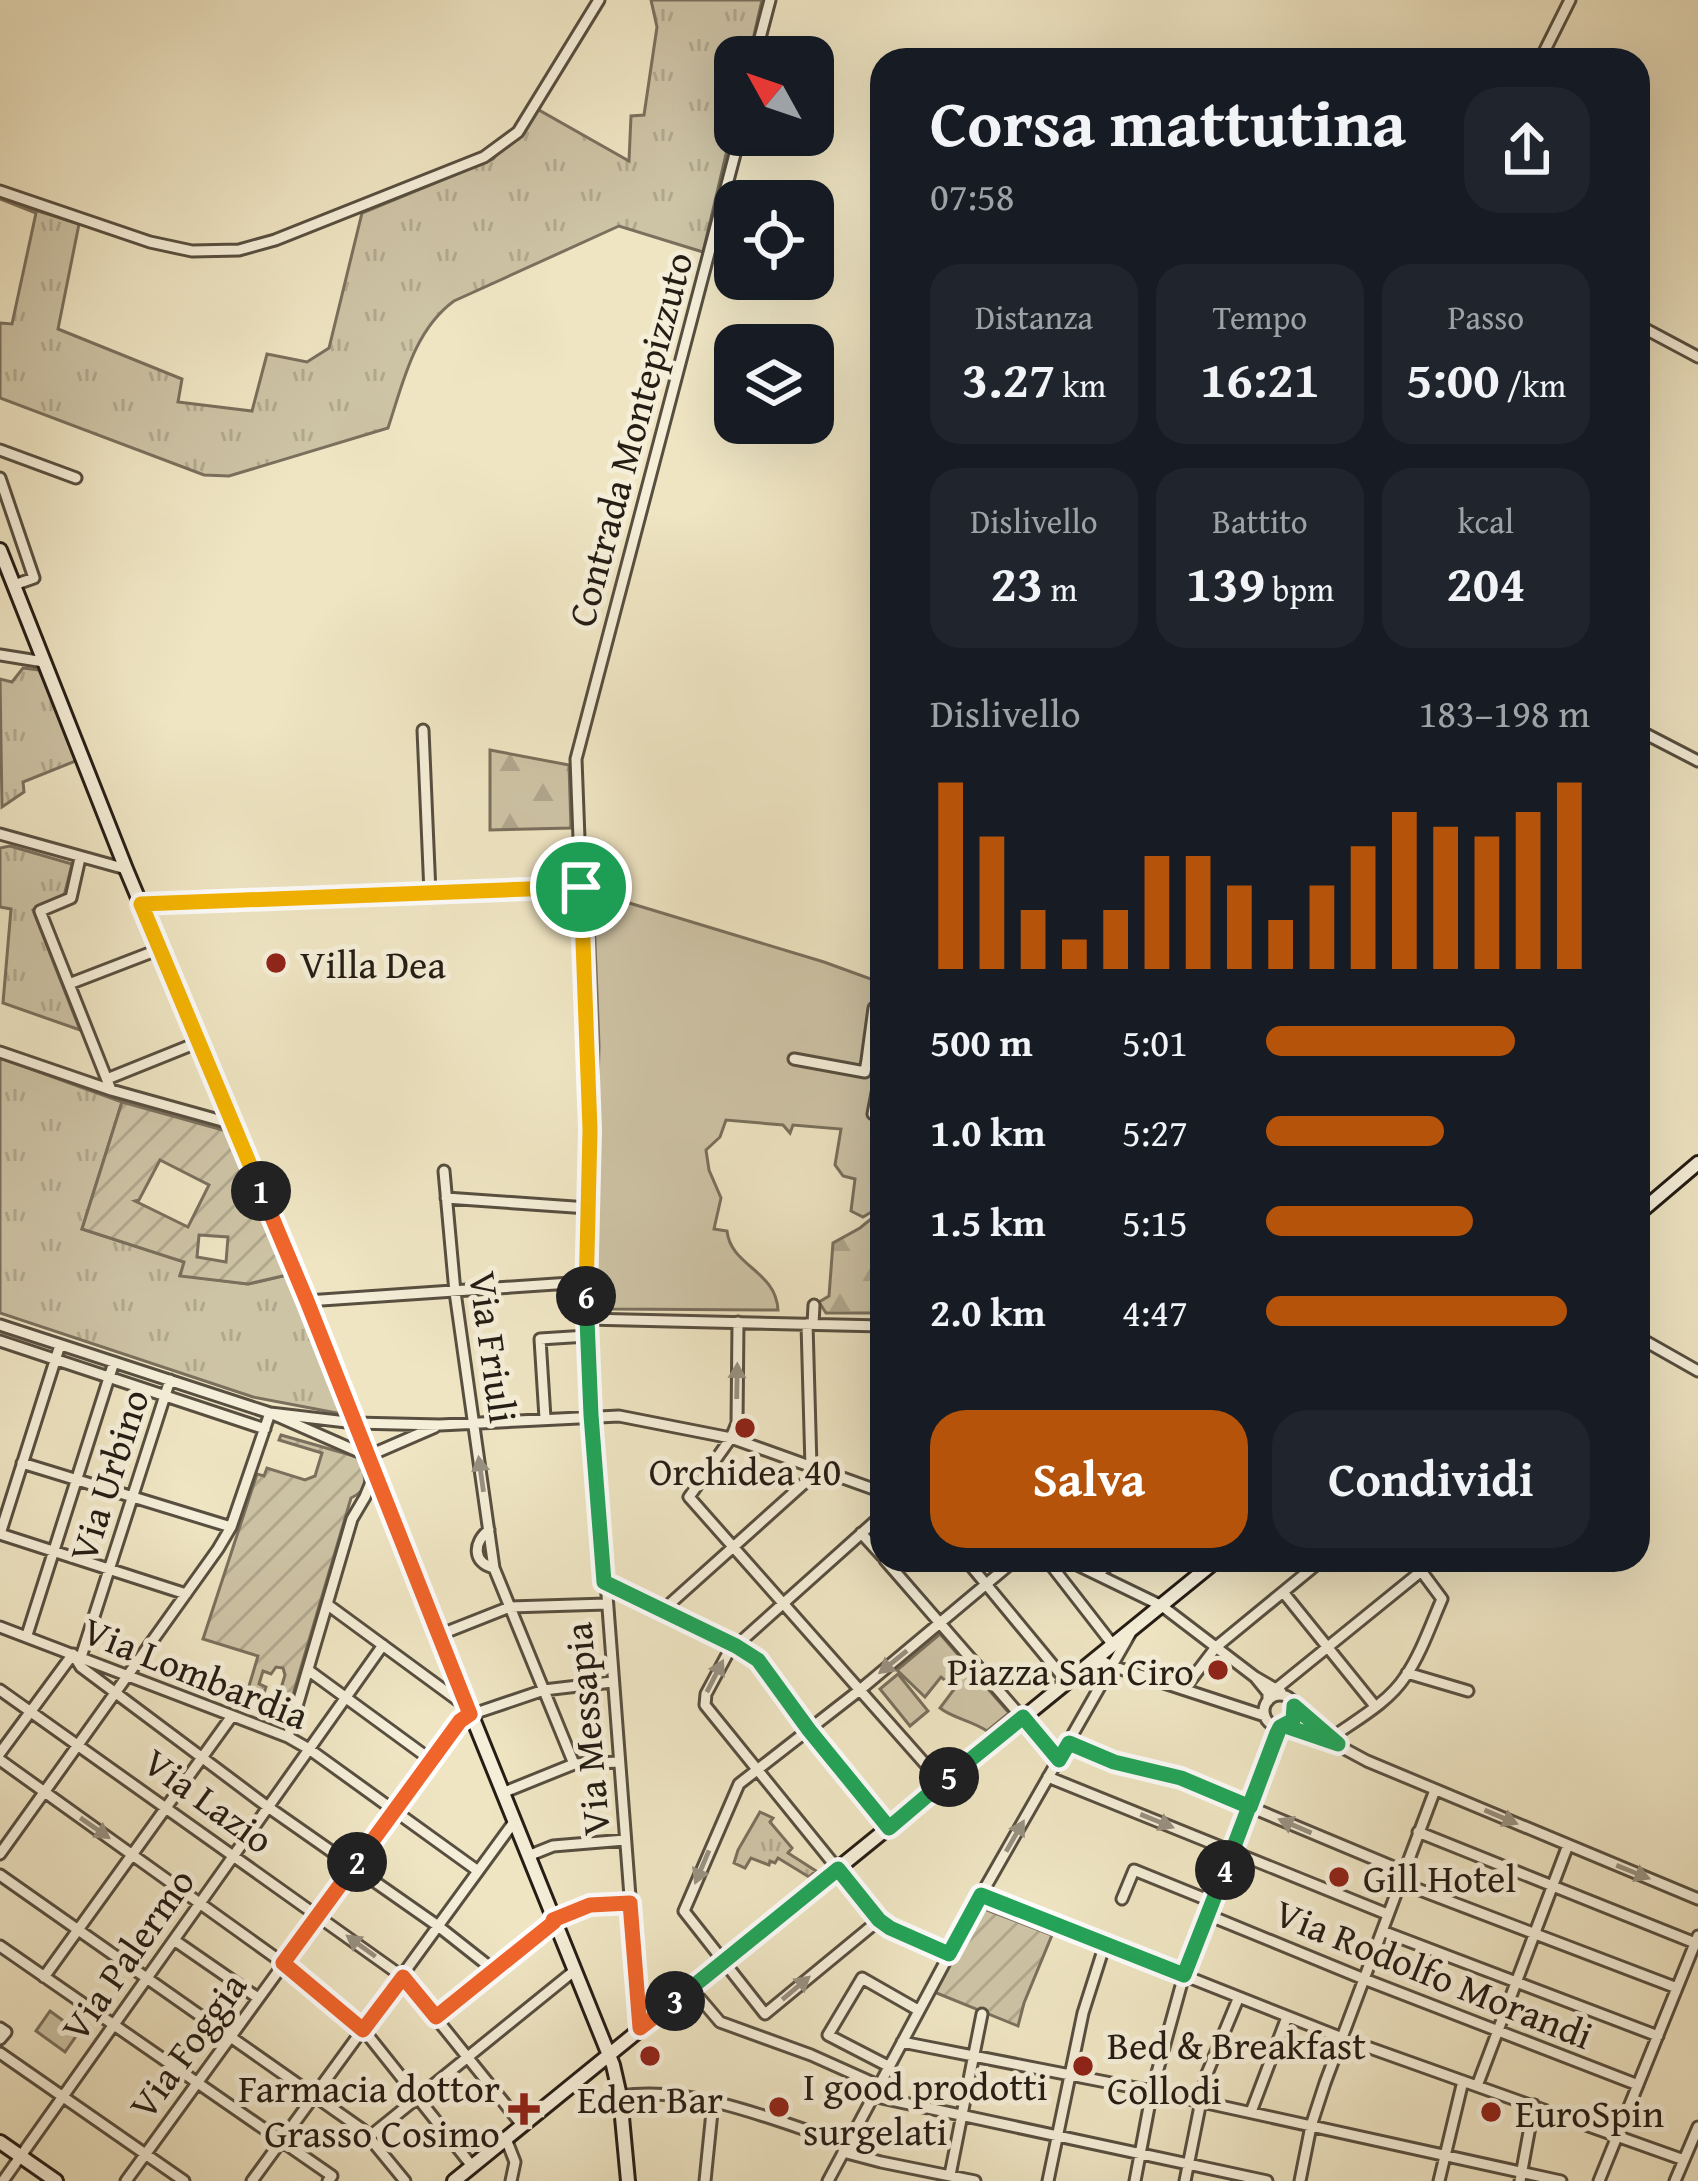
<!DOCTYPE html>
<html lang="it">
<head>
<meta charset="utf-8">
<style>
	body { margin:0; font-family:"Gentium Book Plus",serif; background:#20242c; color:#f1f3f6; height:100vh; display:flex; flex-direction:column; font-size:45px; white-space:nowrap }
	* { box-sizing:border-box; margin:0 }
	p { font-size:39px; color:#9ea1a6 }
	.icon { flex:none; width:66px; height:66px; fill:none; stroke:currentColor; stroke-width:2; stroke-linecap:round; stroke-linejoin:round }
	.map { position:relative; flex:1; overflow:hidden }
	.side { position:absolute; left:870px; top:48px; width:780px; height:1524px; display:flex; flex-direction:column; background:#171b24; border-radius:36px; box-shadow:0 12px 48px #0002 }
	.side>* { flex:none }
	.needle { width:78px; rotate:310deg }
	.fabs { position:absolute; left:714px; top:36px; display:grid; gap:24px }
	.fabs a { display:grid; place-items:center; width:120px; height:120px; border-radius:24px; background:#171b24; box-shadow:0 12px 48px #0002; font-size:60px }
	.pin { position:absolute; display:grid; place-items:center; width:102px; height:102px; color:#fff; margin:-51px; border:6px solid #fff; border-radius:50%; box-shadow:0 3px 12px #0007 }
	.km { position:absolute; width:60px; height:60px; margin:-30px; border-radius:50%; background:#222; color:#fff; font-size:33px; line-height:60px; text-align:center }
	.round { display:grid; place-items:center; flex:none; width:126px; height:126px; border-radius:36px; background:#20242c }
	.head { display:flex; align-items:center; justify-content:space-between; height:204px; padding:0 60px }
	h1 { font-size:66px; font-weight:700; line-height:90px }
	.figures { display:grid; grid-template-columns:repeat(3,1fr); gap:18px; height:204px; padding:12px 60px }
	.figures div { display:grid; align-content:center; border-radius:30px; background:#20242c; text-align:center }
	.figures b { font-size:51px; font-weight:700 }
	.figures small { font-size:33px; font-weight:400 }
	.figures p { font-size:33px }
	.chart { height:336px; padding:24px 60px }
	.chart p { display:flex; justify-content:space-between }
	.chart svg { width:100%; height:216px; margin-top:12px; stroke:#b45309; stroke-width:6 }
	.cta { display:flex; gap:24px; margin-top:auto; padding:24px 60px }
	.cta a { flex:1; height:138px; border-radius:36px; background:#b45309; color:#fff; font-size:48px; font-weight:700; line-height:138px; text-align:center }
	.cta a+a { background:#20242c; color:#f1f3f6 }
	ul { padding:0 60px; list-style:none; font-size:39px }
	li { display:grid; grid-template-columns:192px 144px 1fr; align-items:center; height:90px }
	li i { height:30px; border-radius:15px; background:#b45309 }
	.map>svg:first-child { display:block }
	.grass { fill:url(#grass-tufts); stroke:#7a705d; stroke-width:3 }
	.forest { fill:url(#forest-firs); stroke:#7a705d; stroke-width:3 }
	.park { fill:#cdc3a5; stroke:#7a705d; stroke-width:3 }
	.garden { fill:url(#garden-furrows); stroke:#7a705d; stroke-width:3; fill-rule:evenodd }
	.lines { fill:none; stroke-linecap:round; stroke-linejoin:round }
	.street-casing { stroke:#584f40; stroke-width:15 }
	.secondary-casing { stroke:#261d15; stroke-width:18 }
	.street { stroke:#f5eed8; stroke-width:9 }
	.secondary { stroke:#f5eed8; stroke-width:12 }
	.oneway { fill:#989080 }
	.split-1-casing { stroke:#fff; stroke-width:24 }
	.split-2-casing { stroke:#fff; stroke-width:24 }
	.split-3-casing { stroke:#fff; stroke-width:24 }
	.split-4-casing { stroke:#fff; stroke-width:24 }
	.split-5-casing { stroke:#fff; stroke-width:24 }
	.split-6-casing { stroke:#fff; stroke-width:24 }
	.split-7-casing { stroke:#fff; stroke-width:24 }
	.split-1 { stroke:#f5b400; stroke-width:15 }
	.split-2 { stroke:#f0652b; stroke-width:15 }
	.split-3 { stroke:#f0652b; stroke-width:15 }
	.split-4 { stroke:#22a559; stroke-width:15 }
	.split-5 { stroke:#22a559; stroke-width:15 }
	.split-6 { stroke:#22a559; stroke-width:15 }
	.split-7 { stroke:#f5b400; stroke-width:15 }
	.poi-dot { fill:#8f2418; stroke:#f5eed8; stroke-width:4.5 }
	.labels { text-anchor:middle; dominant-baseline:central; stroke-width:10; stroke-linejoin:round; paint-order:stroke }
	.street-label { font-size:39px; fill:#261d15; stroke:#f5eed8 }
	.poi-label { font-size:39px; fill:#261d15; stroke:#f5eed8; text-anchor:start }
</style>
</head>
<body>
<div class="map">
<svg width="1698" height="2181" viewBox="0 0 1698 2181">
	<defs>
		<pattern id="grass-tufts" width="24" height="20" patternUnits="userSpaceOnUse" patternTransform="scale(3)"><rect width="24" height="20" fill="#cdc3a5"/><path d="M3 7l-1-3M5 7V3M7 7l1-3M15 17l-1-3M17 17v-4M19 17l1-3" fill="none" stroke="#b0a78d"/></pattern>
		<pattern id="forest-firs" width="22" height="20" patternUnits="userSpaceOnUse" patternTransform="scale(3)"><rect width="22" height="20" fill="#cdc3a5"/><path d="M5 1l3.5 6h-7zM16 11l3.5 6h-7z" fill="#b0a78d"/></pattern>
		<pattern id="garden-furrows" width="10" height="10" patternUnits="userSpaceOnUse" patternTransform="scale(3)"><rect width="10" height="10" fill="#cdc3a5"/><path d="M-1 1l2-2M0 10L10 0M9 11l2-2" fill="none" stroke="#b0a78d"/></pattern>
	</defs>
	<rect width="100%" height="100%" fill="#efe5c3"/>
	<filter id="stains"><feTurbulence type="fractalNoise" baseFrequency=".00167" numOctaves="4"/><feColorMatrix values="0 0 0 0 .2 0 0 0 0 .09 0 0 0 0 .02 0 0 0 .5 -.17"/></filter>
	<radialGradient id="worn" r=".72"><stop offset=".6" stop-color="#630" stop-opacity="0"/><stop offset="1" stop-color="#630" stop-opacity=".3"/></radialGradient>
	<!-- grass -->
	<path class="grass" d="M651 0H762L749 57H735V116L703 252 619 226 454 301C414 330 403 383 388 428L229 476 204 475 0 398V323L12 324 36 213 0 199 79 224 58 329 182 379 178 402 252 411 267 354 307 362 329 348 362 213 493 159 537 109 629 161 631 116 644 115 657 27Z
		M23 668 39 670 78 760 23 782 24 792 2 807 0 679 12 682Z
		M10 846 72 864 64 896 33 910 80 1030 3 1003 11 909 0 907V848Z
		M0 1058 122 1102 82 1229 185 1262 180 1275 248 1284 287 1275 342 1414 253 1397 0 1313Z
		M760 1812 773 1818 770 1822 792 1848 788 1853 816 1871 809 1877 778 1858 775 1863 770 1861 769 1865 751 1858 745 1868 734 1863 738 1850Z"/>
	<!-- forest -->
	<path class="forest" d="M490 750 569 765 571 828 490 830Z
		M877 1214 874 1313H826L819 1302 829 1296 833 1243 860 1228Z"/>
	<!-- park -->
	<path class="park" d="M593 892 824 962 882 983V1325H874L877 1214 873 1211 863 1217 851 1211 855 1179 843 1176 835 1165 841 1129 793 1125 790 1133 783 1125 726 1120 720 1137 706 1150 709 1170 721 1198 714 1229 727 1231C731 1267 776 1270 778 1310L612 1309 593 1304 599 1045Z
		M940 1634 1009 1713 987 1731C971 1720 954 1719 940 1708L955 1688 941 1677 925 1697 897 1670Z
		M898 1674 928 1711 910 1726 880 1689Z
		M50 2011 79 2032 65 2052 36 2031Z"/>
	<!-- garden -->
	<path class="garden" d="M122 1102 230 1132 287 1275 248 1284 180 1276 184 1262 82 1229ZM160 1160 209 1185 188 1227 135 1201 139 1200ZM199 1235 228 1237 226 1262 197 1257Z
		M281 1435 361 1458C364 1477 371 1489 351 1498L284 1725 280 1724 281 1717 275 1708 276 1703 283 1705 285 1698 279 1695 285 1675 283 1668 276 1667 271 1674 263 1671 259 1684 266 1687 264 1693 246 1696 258 1656 203 1639 257 1474 264 1476 267 1468 305 1480 315 1476 322 1453 279 1440Z
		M982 1908 1052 1935 1024 2003 1018 2026 934 1992Z"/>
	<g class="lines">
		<!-- street casing -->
		<g class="street-casing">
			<path id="street" d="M755 57 770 0
				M1540 60 1570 0
				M0 191 150 242 192 251 239 250 275 240 484 157 518 132 599 0
				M1638 325 1698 357
				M0 450 76 478
				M0 478 34 578 14 585
				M0 655 44 662
				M423 730 430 893
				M1638 730 1698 761
				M0 834 126 869
				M80 858 71 898 40 911 111 1090
				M141 904 581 887
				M69 984 160 949
				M0 1052 111 1090 233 1124
				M794 1059 865 1072 867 1060 882 1062
				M867 1060 874 1008
				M107 1079 199 1042
				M873 1114 882 1067
				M444 1171 455 1292 494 1568 574 1764
				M446 1198 588 1208
				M307 1301 585 1282
				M586 1319 882 1326
				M738 1322 737 1423 731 1438 689 1497 942 1783
				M807 1324 811 1467
				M813 1324 814 1305
				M0 1325 270 1413 368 1456 435 1427
				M1638 1337 1698 1371
				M0 1341 265 1429
				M60 1345 0 1534 186 1594
				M270 1413 355 1423 440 1425 619 1416 731 1438 882 1492
				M545 1418 540 1339 587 1336
				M22 1463 231 1527
				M882 1515 728 1653 706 1694 705 1705 879 1920 890 1927 949 1954
				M489 1530C473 1542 472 1563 494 1568
				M861 1533 882 1556
				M885 1560 1059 1760
				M966 1560 1066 1681
				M1047 1560 1113 1645
				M1067 1560 1162 1606 1255 1677
				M1097 1574 1115 1560
				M605 1583 736 1646 758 1660 809 1729 889 1827
				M1283 1592 1375 1706
				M328 1605 467 1707
				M663 1610 819 1470
				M0 1627 288 1737 309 1749 478 1871
				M27 1635 114 1362
				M439 1635 510 1607 606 1604
				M81 1657 170 1380
				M1096 1658 1112 1666 1265 1716
				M308 1670 431 1760
				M1407 1673 1468 1691
				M1184 1689 1216 1647 1322 1560
				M1276 1689 1435 1560
				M0 1690 403 1977 522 2125
				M1264 1711a16 16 0 1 1 32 0a16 16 0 1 1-32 0Z
				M1268 1701V1693L1255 1677 1281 1692
				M1295 1705 1330 1737
				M1285 1726 1328 1740 1367 1761 1698 1899
				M288 1737 352 1519 365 1497 374 1475
				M1331 1738C1356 1720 1388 1703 1405 1677 1421 1654 1431 1624 1442 1599L1413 1560
				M1069 1743 1114 1761 1181 1778 1403 1871
				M0 1753 73 1654 81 1667 268 1807 438 1926 495 1971
				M0 1760 283 1963 363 2029 472 2166
				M1048 1777 1387 1914
				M502 1793 574 1764 619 1762
				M1418 1832 1695 1943
				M0 1854 218 1549 231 1527 270 1413
				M528 1856 553 1846 625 1840
				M0 1875 363 2130 405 2181
				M1399 1882 1677 1988
				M981 1895 1342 2038 1684 2160
				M1122 1899 1134 1870 1213 1902
				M1208 1915 1364 1979 1638 2085
				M553 1920 590 1905 630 1903
				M879 1920 765 2014 684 1911 739 1784 861 1689 1015 1560
				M1382 1931 1658 2036
				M174 1940 258 1998
				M0 1946 332 2176 328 2181
				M44 1977 232 1716
				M691 1988 720 2022 811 2055 878 2085
				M436 2017 554 1922
				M0 2028 6 2032 0 2039
				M640 2028 586 1319 590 1130 576 759 740 135
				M902 2042 1152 2091 1561 2181
				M0 2053 184 2181
				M888 2066 828 2035 862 1978 918 2010
				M1477 2086 1568 1845
				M620 2096C697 2085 775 2121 847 2144
				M872 2096 1267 2181
				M1251 2112 1287 2017
				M369 2137 574 1971
				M506 2139 515 2162 511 2181
				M843 2152 881 2162 975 2181
				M950 2175 982 2014
				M3 2181 383 1645
				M126 2181 460 1721 470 1715 544 1690 612 1682
				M252 2181 514 1822
				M705 2181 713 2102
				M828 2181 981 1895 1130 1634
				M1048 2181 1083 2013 1105 1944
				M1135 2181 1152 2091 1184 1975 1280 1727
				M1185 2181 1206 2076 1238 1999
				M1300 2181 1311 2126 1325 2083 1435 1790
				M1439 2181 1463 2081
				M1520 2181 1534 2105
				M1599 2181 1698 1936
				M1675 2181 1698 2127"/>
		</g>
		<!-- secondary casing -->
		<g class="secondary-casing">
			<path id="secondary" d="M0 550 126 869 307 1301 383 1496 613 2065 620 2096 628 2181
				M1638 1214 1698 1163
				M0 2142 56 2181
				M454 2181 1217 1560"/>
		</g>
		<!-- street -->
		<use href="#street" class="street"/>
		<!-- secondary -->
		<use href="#secondary" class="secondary"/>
	</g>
	<!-- one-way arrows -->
	<defs><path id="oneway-solid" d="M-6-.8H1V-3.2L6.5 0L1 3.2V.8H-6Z" transform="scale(3)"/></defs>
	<g class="oneway">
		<use href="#oneway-solid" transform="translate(737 1381) rotate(-89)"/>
		<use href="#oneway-solid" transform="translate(481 1474) rotate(-98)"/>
		<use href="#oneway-solid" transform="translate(893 1662) rotate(141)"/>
		<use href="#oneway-solid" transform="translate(715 1676) rotate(-63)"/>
		<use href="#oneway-solid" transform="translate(1501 1817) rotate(23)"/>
		<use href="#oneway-solid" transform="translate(1157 1821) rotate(22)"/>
		<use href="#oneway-solid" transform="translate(1295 1826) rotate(-157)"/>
		<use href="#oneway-solid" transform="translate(95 1828) rotate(35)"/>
		<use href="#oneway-solid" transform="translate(1015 1836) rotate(-60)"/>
		<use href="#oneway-solid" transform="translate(702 1867) rotate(113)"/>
		<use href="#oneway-solid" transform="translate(1633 1872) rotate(22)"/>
		<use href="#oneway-solid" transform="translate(361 1946) rotate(-144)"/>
		<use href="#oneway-solid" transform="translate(796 1988) rotate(-40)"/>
	</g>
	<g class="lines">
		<!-- split-1 casing -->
		<g class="split-1-casing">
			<path id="split-1" d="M261 1191 141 904 581 887"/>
		</g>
		<!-- split-2 casing -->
		<g class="split-2-casing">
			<path id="split-2" d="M261 1191 307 1301 470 1714 460 1721 357 1862"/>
		</g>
		<!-- split-3 casing -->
		<g class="split-3-casing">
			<path id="split-3" d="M357 1862 283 1963 363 2030 403 1977 436 2017 554 1922 553 1920 590 1905 630 1903 640 2028 675 2001"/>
		</g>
		<!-- split-4 casing -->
		<g class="split-4-casing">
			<path id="split-4" d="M675 2001 838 1869 879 1920 890 1928 949 1954 981 1895 1184 1975 1225 1870"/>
		</g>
		<!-- split-5 casing -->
		<g class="split-5-casing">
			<path id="split-5" d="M949 1777 1023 1717 1059 1760 1069 1743 1114 1762 1181 1778 1250 1807 1280 1727 1293 1720 1294 1706 1338 1744 1285 1726 1280 1727 1277 1733 1225 1870"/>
		</g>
		<!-- split-6 casing -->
		<g class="split-6-casing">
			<path id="split-6" d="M586 1296 591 1415 604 1582 736 1646 758 1660 809 1730 889 1828 949 1777"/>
		</g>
		<!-- split-7 casing -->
		<g class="split-7-casing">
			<path id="split-7" d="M581 887 590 1130 586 1296"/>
		</g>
		<!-- split-1 -->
		<use href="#split-1" class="split-1"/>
		<!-- split-2 -->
		<use href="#split-2" class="split-2"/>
		<!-- split-3 -->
		<use href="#split-3" class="split-3"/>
		<!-- split-4 -->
		<use href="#split-4" class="split-4"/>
		<!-- split-5 -->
		<use href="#split-5" class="split-5"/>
		<!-- split-6 -->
		<use href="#split-6" class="split-6"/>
		<!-- split-7 -->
		<use href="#split-7" class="split-7"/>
	</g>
	<!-- markers -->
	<g class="poi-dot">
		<circle cx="276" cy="963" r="12"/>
		<circle cx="745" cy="1428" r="12"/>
		<circle cx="1218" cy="1670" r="12"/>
		<circle cx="1339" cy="1877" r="12"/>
		<circle cx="650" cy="2056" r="12"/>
		<circle cx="1083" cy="2066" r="12"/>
		<circle cx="779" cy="2107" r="12"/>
		<path d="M518 2091h12v12h12v12h-12v12h-12v-12h-12v-12h12z"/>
		<circle cx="1491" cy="2112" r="12"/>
	</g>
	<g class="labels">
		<!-- street labels -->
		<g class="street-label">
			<text transform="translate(629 439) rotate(-75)">Contrada Montepizzuto</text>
			<text transform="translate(494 1347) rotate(82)">Via Friuli</text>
			<text transform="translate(108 1475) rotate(-72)">Via Urbino</text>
			<text transform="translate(196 1672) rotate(22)">Via Lombardia</text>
			<text transform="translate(586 1729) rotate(-95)">Via Messapia</text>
			<text transform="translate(209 1800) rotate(36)">Via Lazio</text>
			<text transform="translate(127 1954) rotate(-55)">Via Palermo</text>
			<text transform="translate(1434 1973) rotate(22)">Via Rodolfo Morandi</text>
			<text transform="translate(187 2045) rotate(-54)">Via Foggia</text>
		</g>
		<!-- poi labels -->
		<g class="poi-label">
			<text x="300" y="963">Villa Dea</text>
			<text x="745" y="1470" text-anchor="middle">Orchidea 40</text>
			<text x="1194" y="1670" text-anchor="end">Piazza San Ciro</text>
			<text x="1363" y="1877">Gill Hotel</text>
			<text x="1107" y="2044">Bed &amp; Breakfast<tspan x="1107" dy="45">Collodi</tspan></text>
			<text x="803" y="2085">I good prodotti<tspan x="803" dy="45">surgelati</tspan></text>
			<text x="500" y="2087" text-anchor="end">Farmacia dottor<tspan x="500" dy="45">Grasso Cosimo</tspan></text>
			<text x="650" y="2098" text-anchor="middle">Eden Bar</text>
			<text x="1515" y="2112">EuroSpin</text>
		</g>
	</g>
	<rect width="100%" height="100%" filter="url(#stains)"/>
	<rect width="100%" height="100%" fill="url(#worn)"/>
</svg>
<div class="fabs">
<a><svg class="needle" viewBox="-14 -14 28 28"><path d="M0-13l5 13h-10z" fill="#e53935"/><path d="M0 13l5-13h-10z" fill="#9ea1a6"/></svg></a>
<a><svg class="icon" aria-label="locate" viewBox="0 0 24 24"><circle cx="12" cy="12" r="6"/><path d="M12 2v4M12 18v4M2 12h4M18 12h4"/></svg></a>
<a><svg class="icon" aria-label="layers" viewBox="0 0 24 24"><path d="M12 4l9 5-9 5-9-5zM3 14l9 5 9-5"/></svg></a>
</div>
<div class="pin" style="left:581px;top:887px;background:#1e9e55"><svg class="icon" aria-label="arrive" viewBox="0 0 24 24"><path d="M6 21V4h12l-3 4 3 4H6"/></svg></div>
<b class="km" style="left:261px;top:1191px">1</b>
<b class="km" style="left:357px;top:1862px">2</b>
<b class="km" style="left:675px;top:2001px">3</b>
<b class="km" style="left:1225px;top:1870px">4</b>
<b class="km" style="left:949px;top:1777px">5</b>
<b class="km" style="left:586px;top:1296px">6</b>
<section class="side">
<div class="head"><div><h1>Corsa mattutina</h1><p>07:58</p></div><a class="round"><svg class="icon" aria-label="share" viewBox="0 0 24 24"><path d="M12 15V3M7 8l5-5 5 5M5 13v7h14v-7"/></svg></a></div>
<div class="figures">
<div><p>Distanza</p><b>3.27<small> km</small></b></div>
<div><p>Tempo</p><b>16:21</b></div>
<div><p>Passo</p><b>5:00<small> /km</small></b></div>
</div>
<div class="figures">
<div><p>Dislivello</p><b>23<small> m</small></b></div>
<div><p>Battito</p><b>139<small> bpm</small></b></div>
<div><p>kcal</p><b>204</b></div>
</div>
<div class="chart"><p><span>Dislivello</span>183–198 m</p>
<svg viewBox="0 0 160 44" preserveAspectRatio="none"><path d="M5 44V6M15 44V17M25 44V32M35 44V38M45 44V32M55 44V21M65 44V21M75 44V27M85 44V34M95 44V27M105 44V19M115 44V12M125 44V15M135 44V17M145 44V12M155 44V6"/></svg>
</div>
<ul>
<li><b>500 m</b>5:01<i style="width:77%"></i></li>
<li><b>1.0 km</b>5:27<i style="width:55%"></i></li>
<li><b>1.5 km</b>5:15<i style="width:64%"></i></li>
<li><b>2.0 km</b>4:47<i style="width:93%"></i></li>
</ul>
<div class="cta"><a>Salva</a><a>Condividi</a></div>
</section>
</div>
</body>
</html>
